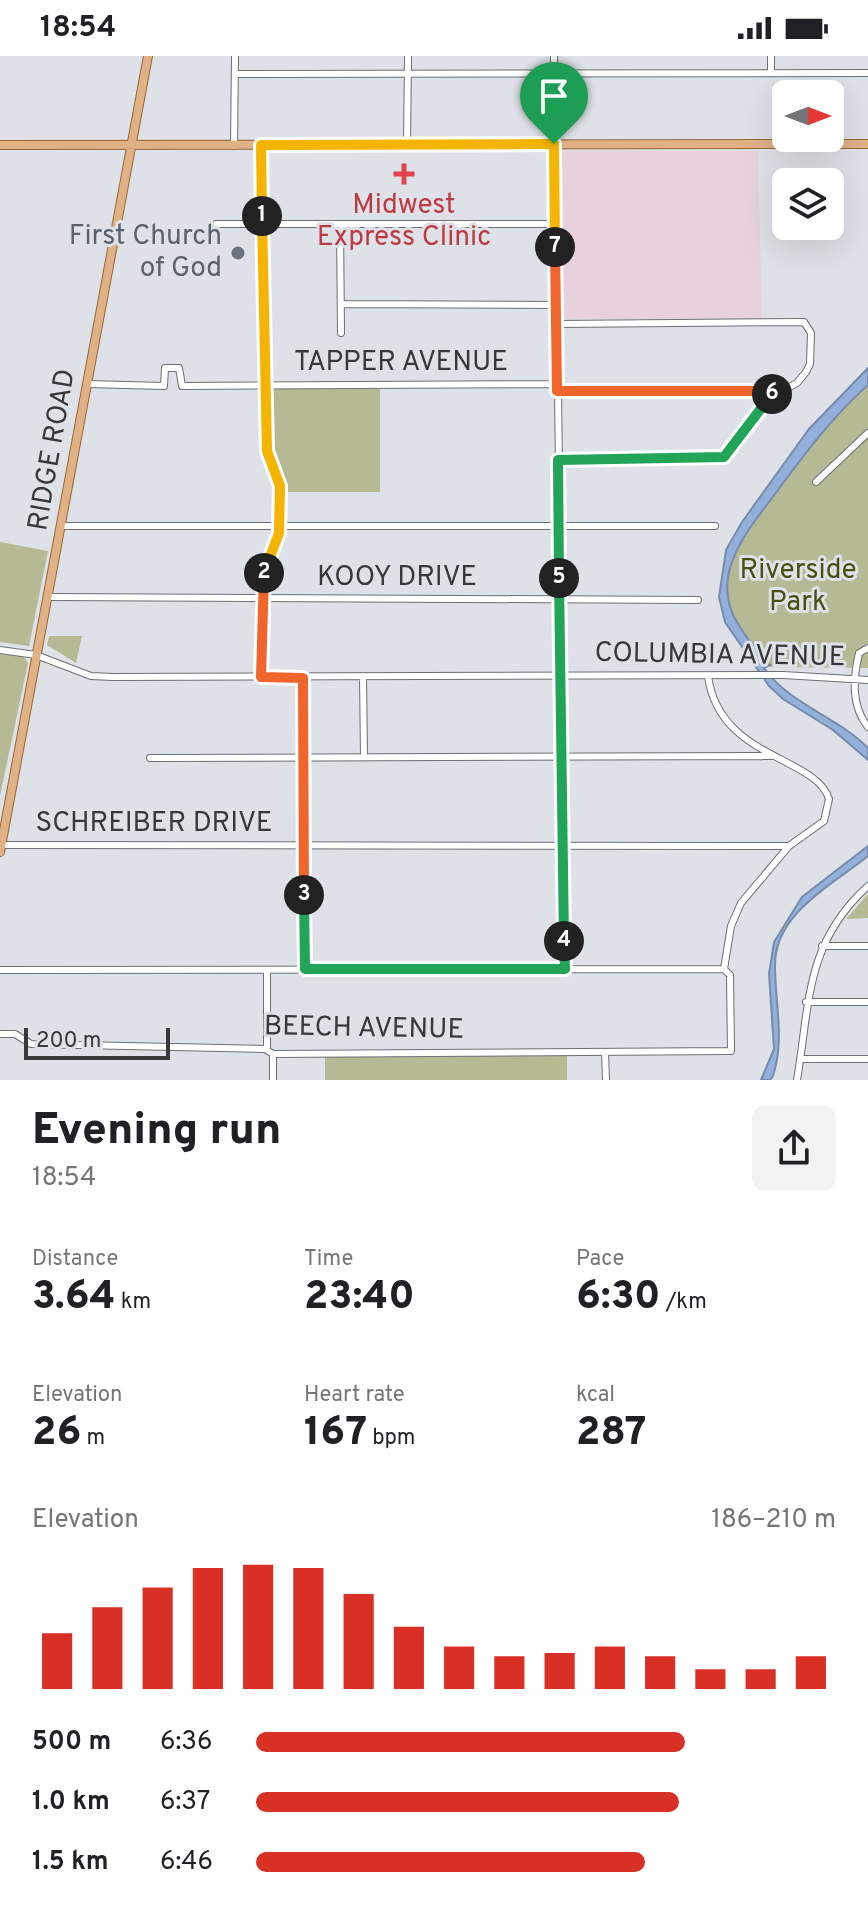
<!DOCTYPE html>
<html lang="en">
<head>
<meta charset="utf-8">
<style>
	body { margin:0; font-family:Overpass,sans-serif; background:#f2f2f2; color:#202124; height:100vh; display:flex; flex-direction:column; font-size:30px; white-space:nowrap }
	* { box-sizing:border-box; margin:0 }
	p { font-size:26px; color:#757577 }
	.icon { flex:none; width:44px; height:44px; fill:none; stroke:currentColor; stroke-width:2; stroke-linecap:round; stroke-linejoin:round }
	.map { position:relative; height:1024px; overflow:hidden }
	.side { display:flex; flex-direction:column; background:#fff; flex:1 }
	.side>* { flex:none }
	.needle { width:52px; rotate:90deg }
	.fabs { position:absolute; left:772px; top:24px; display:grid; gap:16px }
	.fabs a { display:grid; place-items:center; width:72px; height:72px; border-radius:12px; background:#fff; box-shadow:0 8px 32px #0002; font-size:40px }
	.scale { position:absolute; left:24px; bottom:20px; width:146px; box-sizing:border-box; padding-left:8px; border:4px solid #37383a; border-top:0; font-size:22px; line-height:28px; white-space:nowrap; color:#37383a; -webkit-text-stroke:6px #dee2e8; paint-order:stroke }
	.pin { position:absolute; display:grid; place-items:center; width:68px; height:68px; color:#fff; margin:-82px -34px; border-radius:50% 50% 50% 0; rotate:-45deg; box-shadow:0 0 8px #0007 }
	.pin .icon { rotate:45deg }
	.km { position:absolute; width:40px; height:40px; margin:-20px; border-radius:50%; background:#222; color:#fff; font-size:22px; line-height:40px; text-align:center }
	.round { display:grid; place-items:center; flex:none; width:84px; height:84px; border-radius:12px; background:#f2f2f2 }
	.summary { display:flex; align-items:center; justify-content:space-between; height:136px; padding:0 32px }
	h1 { font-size:44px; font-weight:800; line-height:60px }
	.stats { display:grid; grid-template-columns:repeat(3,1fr); gap:12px; height:136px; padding:8px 32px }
	.stats div { display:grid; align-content:center }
	.stats b { font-size:40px; font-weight:800 }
	.stats small { font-size:22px; font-weight:400 }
	.stats p { font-size:22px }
	.chart { height:224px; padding:16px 32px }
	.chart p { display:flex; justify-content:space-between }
	.chart svg { width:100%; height:144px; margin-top:8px; stroke:#d93025; stroke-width:6 }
	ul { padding:0 32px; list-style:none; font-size:26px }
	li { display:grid; grid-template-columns:128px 96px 1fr; align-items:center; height:60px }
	li i { height:20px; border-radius:10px; background:#d93025 }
	.status { display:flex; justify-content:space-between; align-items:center; height:56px; padding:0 40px; background:#fff; direction:ltr }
	.status svg { height:22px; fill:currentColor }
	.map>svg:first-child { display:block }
	.commercial { fill:#e7d1dd }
	.green { fill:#b5b994 }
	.water { fill:#93afdb; stroke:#778bab; stroke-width:2 }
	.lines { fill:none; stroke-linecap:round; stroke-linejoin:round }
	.minor-casing { stroke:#6c6f74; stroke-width:8 }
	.major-casing { stroke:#976536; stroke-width:10 }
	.minor { stroke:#fff; stroke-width:6 }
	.major { stroke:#e0b185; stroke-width:8 }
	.split-1-casing { stroke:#fff; stroke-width:16 }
	.split-2-casing { stroke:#fff; stroke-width:16 }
	.split-3-casing { stroke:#fff; stroke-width:16 }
	.split-4-casing { stroke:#fff; stroke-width:16 }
	.split-5-casing { stroke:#fff; stroke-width:16 }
	.split-6-casing { stroke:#fff; stroke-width:16 }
	.split-7-casing { stroke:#fff; stroke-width:16 }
	.split-8-casing { stroke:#fff; stroke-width:16 }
	.split-1 { stroke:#f5b400; stroke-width:10 }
	.split-2 { stroke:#f5b400; stroke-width:10 }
	.split-3 { stroke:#f0652b; stroke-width:10 }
	.split-4 { stroke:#22a559; stroke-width:10 }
	.split-5 { stroke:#22a559; stroke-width:10 }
	.split-6 { stroke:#22a559; stroke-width:10 }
	.split-7 { stroke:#f0652b; stroke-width:10 }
	.split-8 { stroke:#f5b400; stroke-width:10 }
	.health-dot { fill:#e0444e; stroke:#dee2e8; stroke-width:3 }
	.worship-dot { fill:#6b7280; stroke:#dee2e8; stroke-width:3 }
	.labels { text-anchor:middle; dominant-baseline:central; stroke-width:6; stroke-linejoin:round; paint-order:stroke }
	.health-label { font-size:28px; fill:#be3a42; stroke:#dee2e8 }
	.worship-label { font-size:28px; fill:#5b616d; stroke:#dee2e8; text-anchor:end }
	.street-label { font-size:28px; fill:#37383a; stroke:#dee2e8 }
	.park-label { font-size:28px; fill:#4b4e11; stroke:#dee2e8 }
</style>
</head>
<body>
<div class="status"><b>18:54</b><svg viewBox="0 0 49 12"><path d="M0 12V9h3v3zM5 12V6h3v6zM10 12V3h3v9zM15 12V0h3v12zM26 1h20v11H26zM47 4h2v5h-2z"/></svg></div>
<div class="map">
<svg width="868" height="1024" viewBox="0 0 868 1024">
	<rect width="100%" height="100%" fill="#dee2e8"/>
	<!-- commercial -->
	<path class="commercial" d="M563 95H758L762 263H561L558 101Z"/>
	<!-- green -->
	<path class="green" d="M868 329V612L767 611 770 609 760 604 763 595C751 592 746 579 739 569 708 522 746 480 772 441 801 399 830 363 868 329Z
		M271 333H380V436H283L270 407 267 336Z
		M0 486 48 495 29 590 0 586Z
		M49 580H82L76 607 47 589Z
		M0 598 23 600 28 607 0 740Z
		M868 838V862L846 863Z
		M567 999V1024H325V1000Z"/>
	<!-- water -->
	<path class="water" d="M868 312V329C828 365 801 403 769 446 742 481 710 524 738 568 747 582 752 592 768 596L760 604 770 609 764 612C789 648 838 661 868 692V704L833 674 783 643 769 630 725 566 719 541 726 494 742 466 809 373Z
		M868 790V800C834 828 774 857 775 910 775 947 785 983 773 1020L770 1024H761L774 993 769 918 774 886 802 841Z"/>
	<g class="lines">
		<!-- minor casing -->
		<g class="minor-casing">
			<path id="minor" d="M554 0 565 913
				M771 17V0
				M235 18 868 17
				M407 89 408 0
				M234 90 235 0
				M216 168H555
				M340 168 341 277
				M341 248 556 249
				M556 268 804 266 811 277 810 308 806 316 797 327 768 342 724 401 558 404
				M87 328 164 330 165 312H179L182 330 557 328
				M557 335 773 336
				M816 426 868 377
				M62 470H715
				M48 541 698 544
				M868 592 859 597C853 623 851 650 868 671
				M0 594 36 599 91 620 113 621 783 619 868 624
				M261 621 262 530 265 509 279 477 280 430 267 395 261 89
				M363 621 364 700
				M303 622 305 913
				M150 702 771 700
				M0 789 789 790
				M822 890H868
				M0 914 724 913
				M267 914V994
				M806 946H868
				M0 978H15L31 988 265 993 273 998 731 995 730 919 724 913 731 870 741 847 789 790 824 765 829 743C816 700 719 703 708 620
				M605 996 606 1024
				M273 998V1024
				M800 1003H868
				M797 1024C810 947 805 887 868 830"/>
		</g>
		<!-- major casing -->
		<g class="major-casing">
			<path id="major" d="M0 89 868 88
				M0 796 148 0"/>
		</g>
		<!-- minor -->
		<use href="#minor" class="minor"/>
		<!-- major -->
		<use href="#major" class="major"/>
	</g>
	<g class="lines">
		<!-- split-1 casing -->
		<g class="split-1-casing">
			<path id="split-1" d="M262 160 261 89 554 88"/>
		</g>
		<!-- split-2 casing -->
		<g class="split-2-casing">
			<path id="split-2" d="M262 160 267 395 280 430 279 477 264 517"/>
		</g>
		<!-- split-3 casing -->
		<g class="split-3-casing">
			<path id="split-3" d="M264 517 261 621 303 622 304 839"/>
		</g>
		<!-- split-4 casing -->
		<g class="split-4-casing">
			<path id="split-4" d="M304 839 305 913H565L564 885"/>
		</g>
		<!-- split-5 casing -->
		<g class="split-5-casing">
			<path id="split-5" d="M559 522 564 885"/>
		</g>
		<!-- split-6 casing -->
		<g class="split-6-casing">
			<path id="split-6" d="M559 522 558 404 724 401 772 338"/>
		</g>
		<!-- split-7 casing -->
		<g class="split-7-casing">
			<path id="split-7" d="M555 191 557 335H767L772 338"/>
		</g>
		<!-- split-8 casing -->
		<g class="split-8-casing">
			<path id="split-8" d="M554 88 555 191"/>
		</g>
		<!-- split-1 -->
		<use href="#split-1" class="split-1"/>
		<!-- split-2 -->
		<use href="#split-2" class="split-2"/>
		<!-- split-3 -->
		<use href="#split-3" class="split-3"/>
		<!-- split-4 -->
		<use href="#split-4" class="split-4"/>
		<!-- split-5 -->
		<use href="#split-5" class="split-5"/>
		<!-- split-6 -->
		<use href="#split-6" class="split-6"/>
		<!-- split-7 -->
		<use href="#split-7" class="split-7"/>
		<!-- split-8 -->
		<use href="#split-8" class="split-8"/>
	</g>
	<!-- markers -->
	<path class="health-dot" d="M400 106h8v8h8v8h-8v8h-8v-8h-8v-8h8z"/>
	<circle class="worship-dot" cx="238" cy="197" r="8"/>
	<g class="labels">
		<!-- health labels -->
		<g class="health-label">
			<text x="404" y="150">Midwest<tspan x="404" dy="32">Express Clinic</tspan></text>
		</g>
		<!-- worship labels -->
		<g class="worship-label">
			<text x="222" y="181">First Church<tspan x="222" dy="32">of God</tspan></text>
		</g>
		<!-- street labels -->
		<g class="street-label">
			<text x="401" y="307">TAPPER AVENUE</text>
			<text transform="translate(53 394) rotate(-80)">RIDGE ROAD</text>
			<text x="397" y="522">KOOY DRIVE</text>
			<text transform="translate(720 600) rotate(1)">COLUMBIA AVENUE</text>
			<text x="154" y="768">SCHREIBER DRIVE</text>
			<text transform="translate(364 973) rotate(1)">BEECH AVENUE</text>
		</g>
		<!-- park labels -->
		<g class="park-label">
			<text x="798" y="515">Riverside<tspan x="798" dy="32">Park</tspan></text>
		</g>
	</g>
</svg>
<div class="fabs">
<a><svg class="needle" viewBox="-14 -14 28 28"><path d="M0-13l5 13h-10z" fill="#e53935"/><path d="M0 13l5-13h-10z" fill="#757577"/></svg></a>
<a><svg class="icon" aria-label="layers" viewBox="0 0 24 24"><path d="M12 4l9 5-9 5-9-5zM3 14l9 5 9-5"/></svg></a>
</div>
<div class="scale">200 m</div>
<div class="pin" style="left:554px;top:88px;background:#1e9e55"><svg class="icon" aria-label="arrive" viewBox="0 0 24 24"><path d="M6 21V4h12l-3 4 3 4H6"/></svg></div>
<b class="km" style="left:262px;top:160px">1</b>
<b class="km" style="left:264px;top:517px">2</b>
<b class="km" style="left:304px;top:839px">3</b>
<b class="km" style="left:564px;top:885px">4</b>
<b class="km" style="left:559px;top:522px">5</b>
<b class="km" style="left:772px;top:338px">6</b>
<b class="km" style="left:555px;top:191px">7</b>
</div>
<section class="side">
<div class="summary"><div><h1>Evening run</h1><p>18:54</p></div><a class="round"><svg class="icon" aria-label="share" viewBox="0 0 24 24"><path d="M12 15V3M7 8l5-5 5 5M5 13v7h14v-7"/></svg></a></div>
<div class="stats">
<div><p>Distance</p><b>3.64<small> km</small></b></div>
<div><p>Time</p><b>23:40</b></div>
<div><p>Pace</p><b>6:30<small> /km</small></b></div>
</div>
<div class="stats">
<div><p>Elevation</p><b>26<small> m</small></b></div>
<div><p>Heart rate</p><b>167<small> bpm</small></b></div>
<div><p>kcal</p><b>287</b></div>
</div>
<div class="chart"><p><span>Elevation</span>186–210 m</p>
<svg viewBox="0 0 160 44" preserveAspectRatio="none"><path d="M5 44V27M15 44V19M25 44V13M35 44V7M45 44V6M55 44V7M65 44V15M75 44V25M85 44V31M95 44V34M105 44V33M115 44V31M125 44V34M135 44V38M145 44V38M155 44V34"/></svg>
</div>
<ul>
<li><b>500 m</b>6:36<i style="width:74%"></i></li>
<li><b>1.0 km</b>6:37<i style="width:73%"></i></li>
<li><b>1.5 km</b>6:46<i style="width:67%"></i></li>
</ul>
</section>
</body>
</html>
